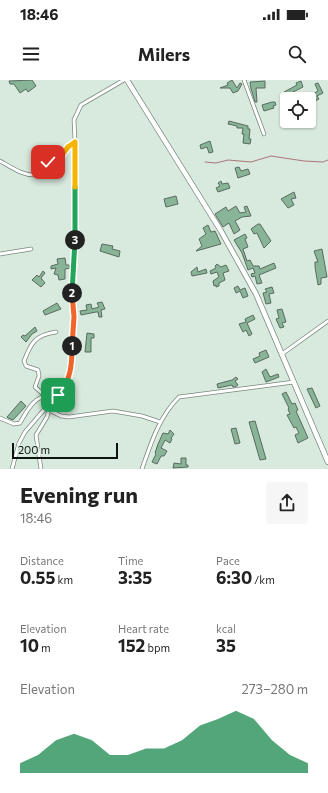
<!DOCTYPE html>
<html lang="en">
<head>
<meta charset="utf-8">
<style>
	body { margin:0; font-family:Commissioner,sans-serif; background:#f6f6f6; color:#222; height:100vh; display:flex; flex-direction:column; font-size:15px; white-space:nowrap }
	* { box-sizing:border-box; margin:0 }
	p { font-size:13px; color:#767676 }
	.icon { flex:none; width:22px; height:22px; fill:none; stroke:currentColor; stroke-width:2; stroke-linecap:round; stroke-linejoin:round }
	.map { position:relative; height:389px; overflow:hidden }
	.sheet { display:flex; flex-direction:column; background:#fff; flex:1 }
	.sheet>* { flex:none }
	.fabs { position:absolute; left:280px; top:12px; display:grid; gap:8px }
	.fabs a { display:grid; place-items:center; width:36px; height:36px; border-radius:4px; background:#fff; box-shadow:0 1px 3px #0004; font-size:20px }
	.scale { position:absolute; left:12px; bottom:10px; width:106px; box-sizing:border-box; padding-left:4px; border:2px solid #0d130f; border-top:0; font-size:11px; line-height:14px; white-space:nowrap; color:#0d130f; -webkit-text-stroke:3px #d8e9dd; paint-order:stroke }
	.pin { position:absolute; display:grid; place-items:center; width:34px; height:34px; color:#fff; margin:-17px; border-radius:8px; box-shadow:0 2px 6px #0006 }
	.km { position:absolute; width:20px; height:20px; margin:-10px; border-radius:50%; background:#222; color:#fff; font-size:11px; line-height:20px; text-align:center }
	.round { display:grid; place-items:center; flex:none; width:42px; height:42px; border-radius:4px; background:#f6f6f6 }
	.overview { display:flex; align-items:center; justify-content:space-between; height:68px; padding:0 20px }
	h1 { font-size:22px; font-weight:700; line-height:30px }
	.figures { display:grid; grid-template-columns:repeat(3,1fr); gap:6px; height:68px; padding:4px 20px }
	.figures div { display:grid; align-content:center }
	.figures b { font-size:17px; font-weight:700 }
	.figures small { font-size:11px; font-weight:400 }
	.figures p { font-size:11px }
	.chart { height:112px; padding:8px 20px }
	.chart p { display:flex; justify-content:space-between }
	.chart svg { width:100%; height:72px; margin-top:4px; fill:#0b8043; opacity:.7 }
	.status { display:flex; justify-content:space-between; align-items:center; height:28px; padding:0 20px; background:#fff; direction:ltr }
	.status svg { height:11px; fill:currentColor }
	header { display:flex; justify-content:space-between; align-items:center; height:52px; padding:0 20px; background:#fff; font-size:18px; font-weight:700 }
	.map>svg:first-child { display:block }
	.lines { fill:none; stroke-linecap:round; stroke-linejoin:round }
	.stream { stroke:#a9777a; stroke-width:1 }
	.building { fill:#88b497; stroke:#5b6a60 }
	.minor-casing { stroke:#79887e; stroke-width:4.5 }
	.primary-casing { stroke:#79887e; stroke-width:6 }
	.minor { stroke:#fff; stroke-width:3 }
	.primary { stroke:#fff; stroke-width:4.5 }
	.split-1-casing { stroke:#fff; stroke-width:8 }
	.split-2-casing { stroke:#fff; stroke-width:8 }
	.split-3-casing { stroke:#fff; stroke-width:8 }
	.split-4-casing { stroke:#fff; stroke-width:8 }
	.split-5-casing { stroke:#fff; stroke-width:8 }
	.split-6-casing { stroke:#fff; stroke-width:8 }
	.split-1 { stroke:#f0652b; stroke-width:5 }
	.split-2 { stroke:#f0652b; stroke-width:5 }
	.split-3 { stroke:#22a559; stroke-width:5 }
	.split-4 { stroke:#22a559; stroke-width:5 }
	.split-5 { stroke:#f5b400; stroke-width:5 }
	.split-6 { stroke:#f5b400; stroke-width:5 }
</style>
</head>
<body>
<div class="status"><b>18:46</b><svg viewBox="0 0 49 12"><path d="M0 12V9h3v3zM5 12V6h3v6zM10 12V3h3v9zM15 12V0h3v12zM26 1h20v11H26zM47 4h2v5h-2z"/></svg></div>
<header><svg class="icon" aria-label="menu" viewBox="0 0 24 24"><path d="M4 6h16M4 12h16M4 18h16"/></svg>Milers<svg class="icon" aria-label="search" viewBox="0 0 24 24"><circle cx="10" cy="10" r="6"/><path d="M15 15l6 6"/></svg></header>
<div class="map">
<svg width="328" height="389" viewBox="0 0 328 389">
	<rect width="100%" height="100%" fill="#d8e9dd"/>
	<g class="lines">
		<!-- stream -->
		<path class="stream" d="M205 82 216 83 228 80 251 82 271 76 304 81 323 82 328 80"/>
	</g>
	<!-- building -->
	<path class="building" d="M32 0 36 6 28 12 26 9 20 13 14 4H10L9 1Z
		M232 0 237 8 240 3 242 4 238 11 233 13 230 8H220L228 5 227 3Z
		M265 1V8H256L257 22H255L251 9 250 2Z
		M301 1 303 7 293 12 296 17 298 15 300 17 298 19H287L284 12 297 5 296 3Z
		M318 3 323 13 317 16 319 19 315 21 314 18 309 20 305 19 318 11 315 4Z
		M272 22H275L276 25 273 26 274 28 264 31 262 25Z
		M229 41 248 46V49H250L249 59H251L250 64 243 63 244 54H242L243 48H237V46L228 44Z
		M210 61 213 72 209 73 207 67 201 69 200 65Z
		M50 84 52 87 48 97 42 95 44 86Z
		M239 87 241 91 248 89 250 94 238 98 235 88Z
		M221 101 222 104 228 103 230 108 218 112 216 108 220 106 218 103Z
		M294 112 296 118 291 119 294 125 288 128 281 119Z
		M176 116 178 124 166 127 164 119Z
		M236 126 240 133 246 132 244 127 247 126 251 136 242 137 235 141 240 150 234 154 229 143 223 147 215 134 226 127 228 131Z
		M258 144H260L271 161 264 168 257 153 254 154 251 149Z
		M208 145 211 152 215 151 221 164 196 171 202 166 199 159 206 154 203 148Z
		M245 154 247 158 245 159 248 167 243 169 247 181 250 180 253 186H259L260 189 274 183 276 188 259 195 262 203 257 204 255 196 252 197 251 194 255 193 253 188 248 190 242 173 234 160Z
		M102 164 113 166 112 169 120 171 119 177 100 171Z
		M322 169 327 197 321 198V204L318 205 315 187V182H318L314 171Z
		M65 178 66 185H69L70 188 65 189V199L59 200 58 195 54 194 56 188 51 189V186L58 184 57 179Z
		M217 184 221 187 226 185 229 191 223 193 225 200 219 203V206L216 207V205L214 206 213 201 219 197 217 192 211 194 210 191 216 188 215 186Z
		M197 187 198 192 206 189 207 193 192 196 191 192Z
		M43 191 45 193 41 198 45 203 41 207 32 200 37 195 39 197Z
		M238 206 240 210 245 208 248 216 243 218 240 211 236 213 234 208Z
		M272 207 274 213 269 214 271 223 266 224 263 213 267 212 265 209Z
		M102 222 105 229 101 230 102 237H99L98 232H96L81 235 80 231 87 230 86 225 91 224 92 229 99 227 97 223Z
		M57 223 61 229 45 235 43 231Z
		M282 229 286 242 282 243 284 247 280 248 276 239 279 238 277 230Z
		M253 235 255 239 247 243 252 254 249 256 246 250 243 252 239 244 246 242 245 239Z
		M35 247 37 251 32 254 26 262 21 257 23 255 25 256Z
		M87 253 94 254V258H91V272H85Z
		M266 270 269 277 255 283 253 279 260 276 259 273Z
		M266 289 270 297 278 294 279 297 266 302 262 292Z
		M236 297 238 299 235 301 238 305 235 307H233L232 305 218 308 217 304 232 300Z
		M312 308 320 326 316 328 307 309Z
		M286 312 292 324 295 323 298 330 296 331 308 358 298 363 295 355 299 353 296 347 294 348 287 335 290 334 288 329 289 328 282 314Z
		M21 321 26 326 13 340 8 338 7 337Z
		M255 341 266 379 260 380 249 342Z
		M236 348 240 363 235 364 231 349Z
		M170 350 174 354 171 358 172 359 170 363 165 360 161 368 167 371 164 376H161L157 384 152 382 156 374 155 373 158 364 163 353 168 354Z
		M181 378H186V385H188V387L173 388 174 383 181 384Z"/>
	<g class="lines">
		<!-- minor casing -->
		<g class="minor-casing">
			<path id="minor" d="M244 0 264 54
				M0 81C11 87 23 96 36 95L42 84 60 77 70 65 75 62
				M0 174 31 169
				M282 274 328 241
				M44 315 35 307 39 296 38 290 26 286 24 281C31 263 35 255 56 252
				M49 330 61 336 69 337 113 331 142 336 160 342
				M0 338 14 344 20 343C27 330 38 310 54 318 63 310 68 301 71 290 76 264 72 236 72 210 72 190 75 170 76 149 77 113 76 76 74 40L81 25 124 0
				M12 389 19 363 25 352 54 318
				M41 389 36 355 47 337 49 329
				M142 389C151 363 159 337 179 317L294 302"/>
		</g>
		<!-- primary casing -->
		<g class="primary-casing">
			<path id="primary" d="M127 0 221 151 256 214 328 382"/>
		</g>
		<!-- minor -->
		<use href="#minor" class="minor"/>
		<!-- primary -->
		<use href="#primary" class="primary"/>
	</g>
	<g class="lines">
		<!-- split-1 casing -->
		<g class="split-1-casing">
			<path id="split-1" d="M58 315C71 301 72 284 72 266"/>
		</g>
		<!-- split-2 casing -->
		<g class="split-2-casing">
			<path id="split-2" d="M72 213 74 237 72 266"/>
		</g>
		<!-- split-3 casing -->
		<g class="split-3-casing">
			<path id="split-3" d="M72 213 75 160"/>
		</g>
		<!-- split-4 casing -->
		<g class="split-4-casing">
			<path id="split-4" d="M75 160V107"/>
		</g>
		<!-- split-5 casing -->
		<g class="split-5-casing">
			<path id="split-5" d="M68 67 75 62V107"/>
		</g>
		<!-- split-6 casing -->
		<g class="split-6-casing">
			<path id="split-6" d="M48 82 60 78 68 67"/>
		</g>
		<!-- split-1 -->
		<use href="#split-1" class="split-1"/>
		<!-- split-2 -->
		<use href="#split-2" class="split-2"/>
		<!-- split-3 -->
		<use href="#split-3" class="split-3"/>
		<!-- split-4 -->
		<use href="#split-4" class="split-4"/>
		<!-- split-5 -->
		<use href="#split-5" class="split-5"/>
		<!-- split-6 -->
		<use href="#split-6" class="split-6"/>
	</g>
</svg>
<div class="fabs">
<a><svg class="icon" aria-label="locate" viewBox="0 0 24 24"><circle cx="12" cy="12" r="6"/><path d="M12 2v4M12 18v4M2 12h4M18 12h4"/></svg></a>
</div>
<div class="scale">200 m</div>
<div class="pin" style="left:58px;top:315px;background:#1e9e55"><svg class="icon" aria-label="arrive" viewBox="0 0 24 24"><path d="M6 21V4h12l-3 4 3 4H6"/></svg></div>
<div class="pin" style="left:48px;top:82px;background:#d93025"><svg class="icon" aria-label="check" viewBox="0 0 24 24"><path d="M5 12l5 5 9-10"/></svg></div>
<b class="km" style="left:72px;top:266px">1</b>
<b class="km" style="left:72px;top:213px">2</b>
<b class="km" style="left:75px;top:160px">3</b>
</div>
<section class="sheet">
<div class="overview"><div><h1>Evening run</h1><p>18:46</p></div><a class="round"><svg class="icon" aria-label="share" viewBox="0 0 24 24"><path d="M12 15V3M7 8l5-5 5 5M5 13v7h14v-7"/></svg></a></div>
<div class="figures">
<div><p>Distance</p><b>0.55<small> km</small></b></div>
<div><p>Time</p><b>3:35</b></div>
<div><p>Pace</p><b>6:30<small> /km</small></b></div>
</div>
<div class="figures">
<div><p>Elevation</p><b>10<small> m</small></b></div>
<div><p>Heart rate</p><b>152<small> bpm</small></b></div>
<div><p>kcal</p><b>35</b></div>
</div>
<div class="chart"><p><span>Elevation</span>273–280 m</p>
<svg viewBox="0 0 160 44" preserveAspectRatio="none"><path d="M0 44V38L10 33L20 24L30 20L40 24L50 33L60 33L70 29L80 29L90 24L100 15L110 11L120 6L130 11L140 24L150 33L160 38V44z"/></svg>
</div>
</section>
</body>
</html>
